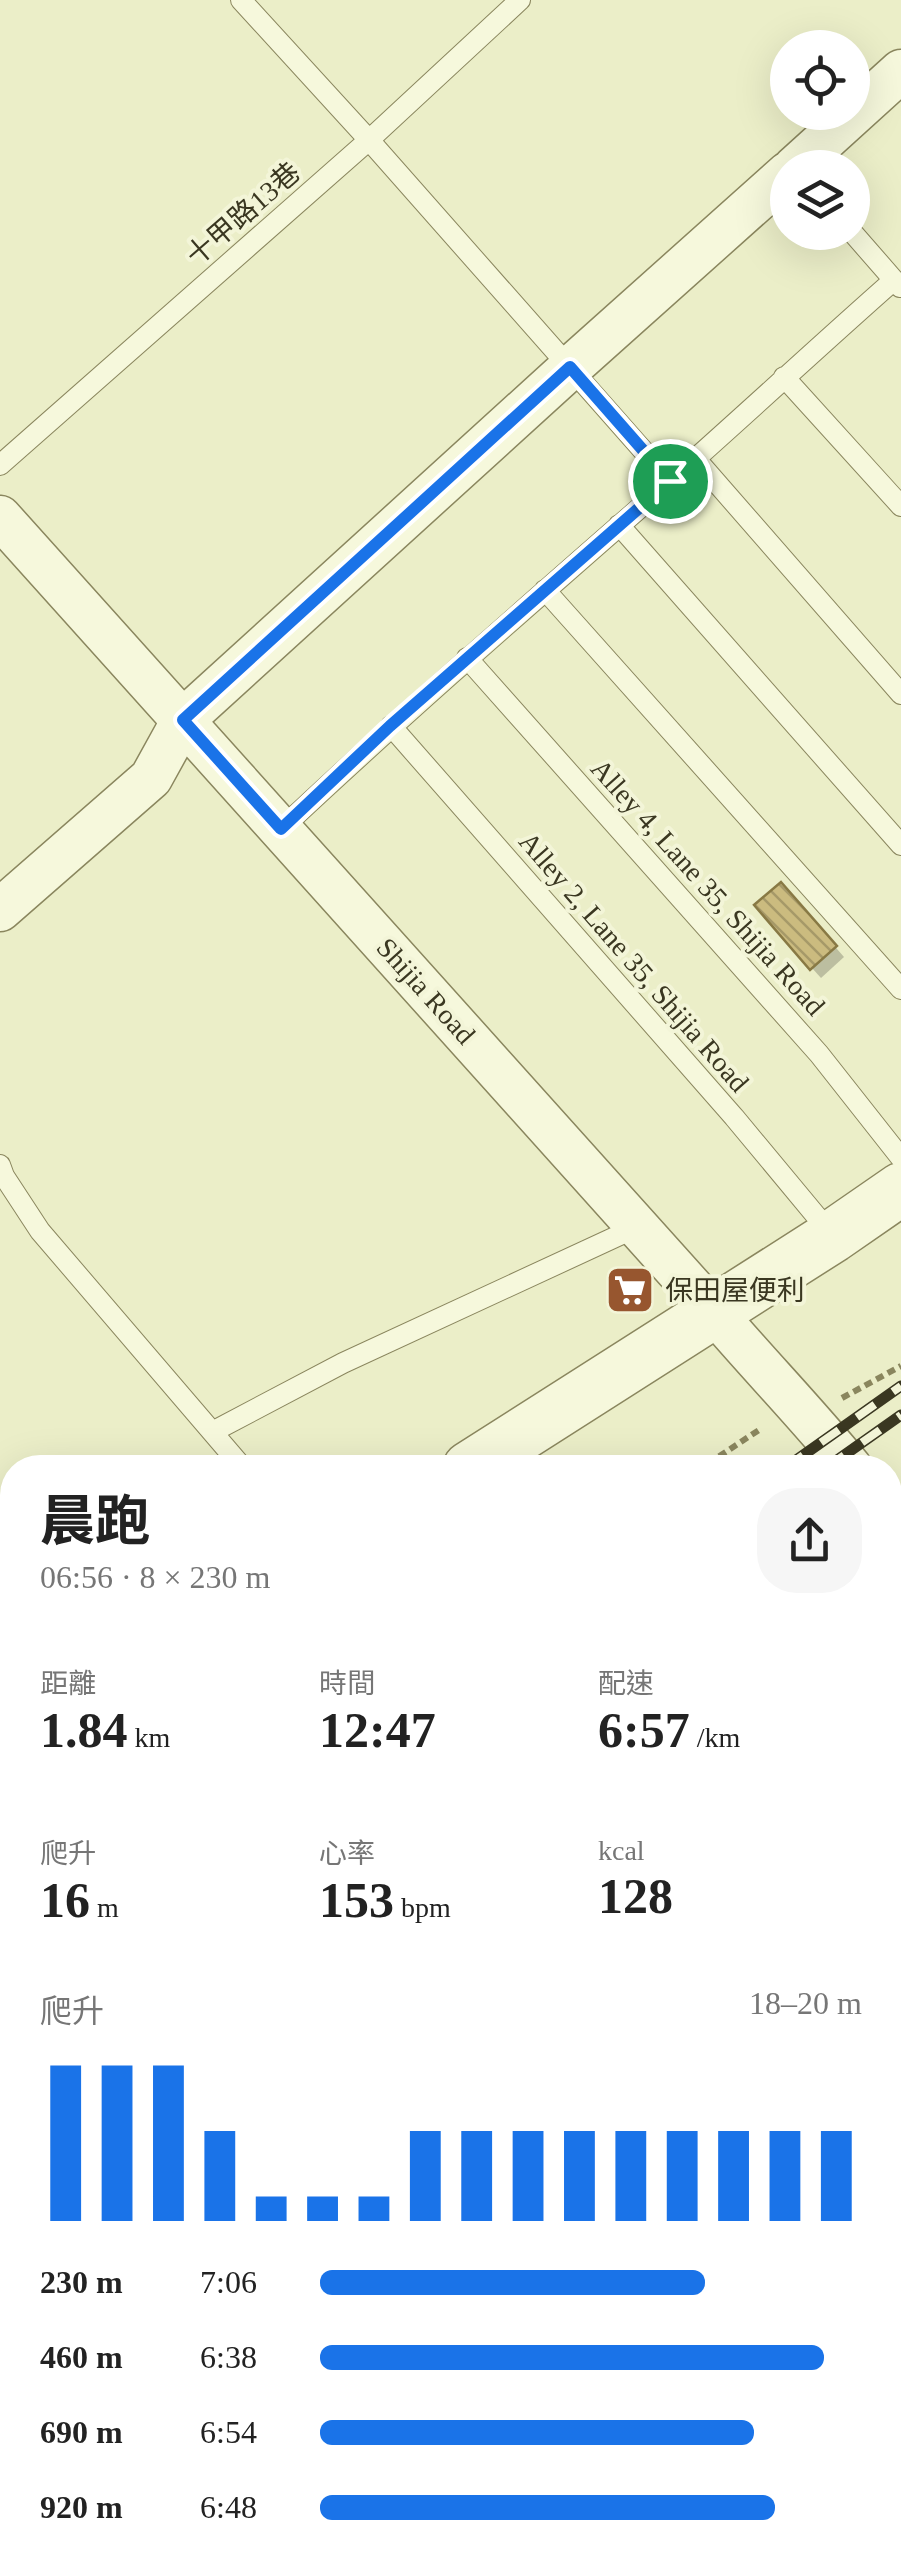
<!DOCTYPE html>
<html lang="zh-TW">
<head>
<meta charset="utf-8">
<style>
	body { margin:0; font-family:"Times New Roman","Noto Sans TC",serif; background:#f6f6f6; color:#222; height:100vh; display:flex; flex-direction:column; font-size:38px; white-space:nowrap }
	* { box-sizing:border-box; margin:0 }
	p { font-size:32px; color:#767676 }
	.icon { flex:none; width:55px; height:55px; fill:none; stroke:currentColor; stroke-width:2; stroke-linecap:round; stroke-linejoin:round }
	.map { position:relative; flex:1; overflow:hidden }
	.details { position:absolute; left:0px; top:1455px; width:902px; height:1112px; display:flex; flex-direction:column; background:#fff; border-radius:40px 40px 0 0; box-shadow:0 10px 40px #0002 }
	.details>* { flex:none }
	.tools { position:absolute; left:770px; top:30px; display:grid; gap:20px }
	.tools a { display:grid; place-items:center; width:100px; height:100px; border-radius:50%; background:#fff; box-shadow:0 10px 40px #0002; font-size:50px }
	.pin { position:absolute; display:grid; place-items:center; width:85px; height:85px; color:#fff; margin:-42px; border:5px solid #fff; border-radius:50%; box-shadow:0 2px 10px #0007 }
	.round { display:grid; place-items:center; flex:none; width:105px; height:105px; border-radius:40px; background:#f6f6f6 }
	.headline { display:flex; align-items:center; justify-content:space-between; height:170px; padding:0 40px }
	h1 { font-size:55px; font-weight:700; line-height:75px }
	.figures { display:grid; grid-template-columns:repeat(3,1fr); gap:15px; height:170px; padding:10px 40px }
	.figures div { display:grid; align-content:center }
	.figures b { font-size:50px; font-weight:700 }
	.figures small { font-size:28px; font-weight:400 }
	.figures p { font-size:28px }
	.chart { height:280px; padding:20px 40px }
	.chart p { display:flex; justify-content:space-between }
	.chart svg { width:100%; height:180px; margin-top:10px; stroke:#1a73e8; stroke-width:6 }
	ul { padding:0 40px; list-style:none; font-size:32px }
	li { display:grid; grid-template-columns:160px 120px 1fr; align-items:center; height:75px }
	li i { height:25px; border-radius:12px; background:#1a73e8 }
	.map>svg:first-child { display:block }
	.shadow { fill:#0003 }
	.building { fill:url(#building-back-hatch); stroke:#887944; stroke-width:2.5 }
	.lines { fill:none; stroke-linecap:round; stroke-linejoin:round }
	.service-casing { stroke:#8a865e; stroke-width:22 }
	.minor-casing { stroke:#8a865e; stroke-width:45 }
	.tertiary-casing { stroke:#8a865e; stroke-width:55 }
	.path { stroke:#8a865e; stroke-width:6; stroke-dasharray:8 5; stroke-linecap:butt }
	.service { stroke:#f6f8dc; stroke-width:20 }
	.minor { stroke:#f6f8dc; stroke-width:42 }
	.tertiary { stroke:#f6f8dc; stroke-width:52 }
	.rail-casing { stroke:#3a3721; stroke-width:11 }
	.rail { stroke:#f3f5d8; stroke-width:8; stroke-dasharray:22; stroke-linecap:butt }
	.route-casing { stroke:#fff; stroke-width:20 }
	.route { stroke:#1a73e8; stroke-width:12 }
	.labels { text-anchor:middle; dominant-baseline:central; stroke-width:8; stroke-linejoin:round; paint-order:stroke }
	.street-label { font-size:28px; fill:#3a3721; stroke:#f3f5d8 }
	.poi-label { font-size:28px; fill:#3a3721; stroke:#f3f5d8; text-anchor:start }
</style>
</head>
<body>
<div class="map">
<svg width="901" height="2567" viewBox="0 0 901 2567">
	<defs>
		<pattern id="building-back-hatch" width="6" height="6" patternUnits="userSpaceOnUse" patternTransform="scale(2.5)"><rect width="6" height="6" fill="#cbbb7f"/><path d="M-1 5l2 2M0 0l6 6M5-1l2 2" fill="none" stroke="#a69968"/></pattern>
	</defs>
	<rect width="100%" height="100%" fill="#ebeec8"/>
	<!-- shadow -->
	<path class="shadow" d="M790 895 844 957 821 978 812 968Z"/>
	<!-- building -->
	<path class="building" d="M781 882 837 946 810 970 754 905Z"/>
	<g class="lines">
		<!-- service casing -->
		<g class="service-casing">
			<path id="service" d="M241 0 369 140 670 481
				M852 232 900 287
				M784 377 901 506
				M695 458 901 694
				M0 465 369 140 520 0
				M619 525 901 845
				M545 590 901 989
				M467 658 819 1054 901 1158
				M391 726 734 1117 832 1235
				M281 829C408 710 537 598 667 484 744 416 818 347 894 280
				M0 1165 4 1176 40 1231 243 1468
				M214 1431 343 1363 637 1227
				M890 2451 901 2450"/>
		</g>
		<!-- minor casing -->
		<g class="minor-casing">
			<path id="minor" d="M794 168 901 71
				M0 517 714 1312C759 1365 807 1414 851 1468
				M0 910 151 778 183 720 571 367 788 173
				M890 1514 901 1527
				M890 2125 901 2115
				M0 2396 12 2410
				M142 2555 153 2567
				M402 2567 415 2555"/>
		</g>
		<!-- tertiary casing -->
		<g class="tertiary-casing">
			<path id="tertiary" d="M469 1468 833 1236 901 1189
				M890 1621 901 1614
				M890 1696 901 1689
				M0 1714 12 1710
				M0 2103 12 2097
				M0 2179 12 2174"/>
		</g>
		<!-- path -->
		<path class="path" d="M842 1398 901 1366
			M714 1468 718 1457 762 1428
			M0 1888 12 1882"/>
		<!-- service -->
		<use href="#service" class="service"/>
		<!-- minor -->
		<use href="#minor" class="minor"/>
		<!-- tertiary -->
		<use href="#tertiary" class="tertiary"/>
		<!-- rail casing -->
		<g class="rail-casing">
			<path id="rail" d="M785 1468 901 1386
				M826 1468 901 1415
				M0 1901 12 1896
				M0 1926 12 1922"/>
		</g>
		<!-- rail -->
		<use href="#rail" class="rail"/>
	</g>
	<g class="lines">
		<!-- route casing -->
		<g class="route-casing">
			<path id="route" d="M570 367 670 481 390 726 281 829 183 720Z"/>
		</g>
		<!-- route -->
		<use href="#route" class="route"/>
	</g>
	<!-- icons -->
	<defs>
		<g id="supermarket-square" transform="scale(2.5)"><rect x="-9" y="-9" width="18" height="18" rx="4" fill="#97562f" stroke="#f3f5d8"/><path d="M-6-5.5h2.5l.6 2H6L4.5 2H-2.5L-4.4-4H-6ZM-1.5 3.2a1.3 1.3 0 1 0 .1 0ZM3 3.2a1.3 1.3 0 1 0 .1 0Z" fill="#fff"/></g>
	</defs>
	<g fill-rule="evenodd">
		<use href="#supermarket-square" x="630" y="1290"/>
	</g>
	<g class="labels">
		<!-- street labels -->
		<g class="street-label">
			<text transform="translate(243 214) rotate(-41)">十甲路13巷</text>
			<text transform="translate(708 887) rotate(48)">Alley 4, Lane 35, Shijia Road</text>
			<text transform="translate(634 962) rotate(49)">Alley 2, Lane 35, Shijia Road</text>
			<text transform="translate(426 991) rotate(48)">Shijia Road</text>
		</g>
		<!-- poi labels -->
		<g class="poi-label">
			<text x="665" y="1290">保田屋便利</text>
		</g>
	</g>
</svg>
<div class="tools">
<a><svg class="icon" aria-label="locate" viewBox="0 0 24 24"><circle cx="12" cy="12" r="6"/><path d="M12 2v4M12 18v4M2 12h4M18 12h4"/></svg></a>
<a><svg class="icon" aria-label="layers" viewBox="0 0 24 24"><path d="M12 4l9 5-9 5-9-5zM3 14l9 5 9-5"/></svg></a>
</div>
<div class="pin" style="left:670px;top:481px;background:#1e9e55"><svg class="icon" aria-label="arrive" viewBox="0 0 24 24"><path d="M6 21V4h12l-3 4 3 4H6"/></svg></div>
<section class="details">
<div class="headline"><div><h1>晨跑</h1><p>06:56 · 8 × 230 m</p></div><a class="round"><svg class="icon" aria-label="share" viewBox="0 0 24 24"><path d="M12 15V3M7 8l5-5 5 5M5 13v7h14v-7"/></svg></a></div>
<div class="figures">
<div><p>距離</p><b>1.84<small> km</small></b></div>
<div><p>時間</p><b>12:47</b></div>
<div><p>配速</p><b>6:57<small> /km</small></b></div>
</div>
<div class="figures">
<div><p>爬升</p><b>16<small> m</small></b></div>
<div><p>心率</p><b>153<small> bpm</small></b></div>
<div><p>kcal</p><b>128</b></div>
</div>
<div class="chart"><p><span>爬升</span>18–20 m</p>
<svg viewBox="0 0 160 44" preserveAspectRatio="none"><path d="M5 44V6M15 44V6M25 44V6M35 44V22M45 44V38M55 44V38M65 44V38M75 44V22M85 44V22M95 44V22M105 44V22M115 44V22M125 44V22M135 44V22M145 44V22M155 44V22"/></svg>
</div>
<ul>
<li><b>230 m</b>7:06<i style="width:71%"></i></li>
<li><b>460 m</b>6:38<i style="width:93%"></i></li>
<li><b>690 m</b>6:54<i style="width:80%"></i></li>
<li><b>920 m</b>6:48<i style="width:84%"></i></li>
</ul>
</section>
</div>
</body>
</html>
